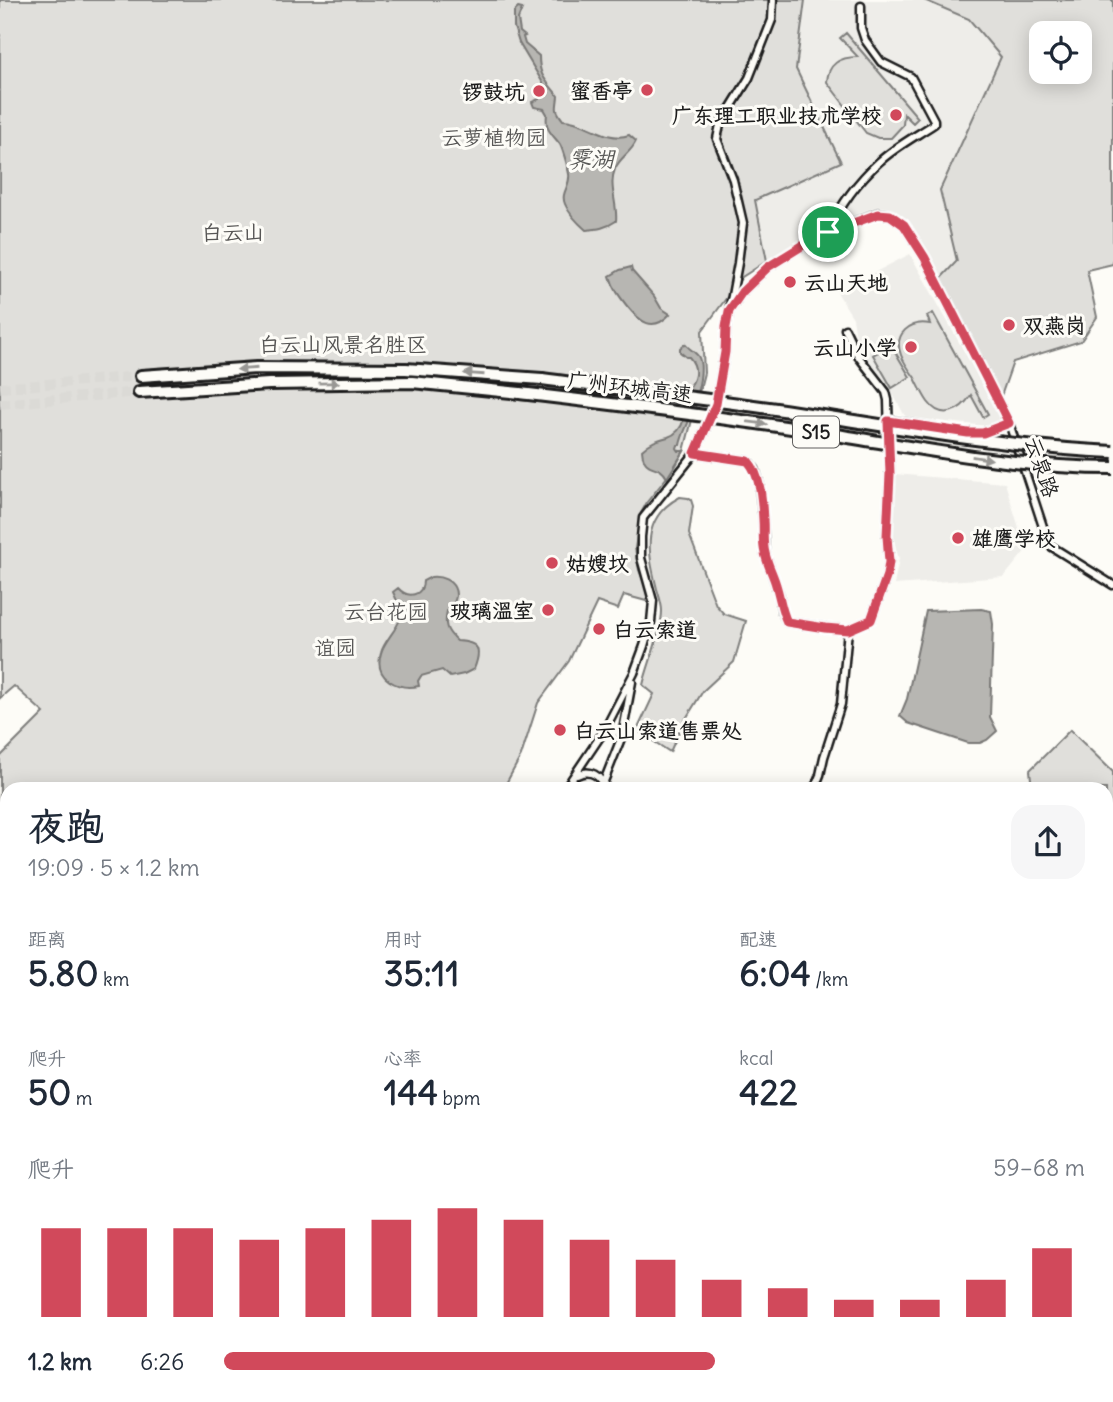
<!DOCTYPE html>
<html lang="zh">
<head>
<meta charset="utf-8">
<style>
	body { margin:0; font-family:Delius,"LXGW WenKai TC",sans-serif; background:#f6f6f7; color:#1f2937; height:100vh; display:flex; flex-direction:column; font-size:26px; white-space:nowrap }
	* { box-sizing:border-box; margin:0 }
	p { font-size:23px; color:#747a83 }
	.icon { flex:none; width:38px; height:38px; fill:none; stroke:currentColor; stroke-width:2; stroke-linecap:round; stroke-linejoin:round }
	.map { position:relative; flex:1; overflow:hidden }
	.side { position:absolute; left:0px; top:782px; width:1113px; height:621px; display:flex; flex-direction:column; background:#fff; border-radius:21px 21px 0 0; box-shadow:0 4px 18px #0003 }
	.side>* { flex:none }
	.buttons { position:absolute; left:1029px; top:21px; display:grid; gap:14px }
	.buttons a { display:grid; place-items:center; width:63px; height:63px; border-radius:14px; background:#fff; box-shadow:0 4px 18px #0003; font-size:35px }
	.pin { position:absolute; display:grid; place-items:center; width:60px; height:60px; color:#fff; margin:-30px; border:4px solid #fff; border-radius:50%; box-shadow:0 2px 7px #0007 }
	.round { display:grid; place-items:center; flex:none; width:74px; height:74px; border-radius:21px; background:#f6f6f7 }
	.summary { display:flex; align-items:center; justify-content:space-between; height:119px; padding:0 28px }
	h1 { font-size:38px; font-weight:700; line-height:52px }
	.stats { display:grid; grid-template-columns:repeat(3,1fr); gap:10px; height:119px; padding:7px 28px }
	.stats div { display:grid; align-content:center }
	.stats b { font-size:35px; font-weight:700 }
	.stats small { font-size:19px; font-weight:400 }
	.stats p { font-size:19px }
	.chart { height:196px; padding:14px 28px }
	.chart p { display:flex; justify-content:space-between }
	.chart svg { width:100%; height:126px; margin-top:7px; stroke:#d1495b; stroke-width:6 }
	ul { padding:0 28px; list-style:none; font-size:23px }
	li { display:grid; grid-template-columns:112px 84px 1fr; align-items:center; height:52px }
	li i { height:18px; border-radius:9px; background:#d1495b }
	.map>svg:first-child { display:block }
	.built { fill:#eeede9 }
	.green { fill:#e0dfdb; stroke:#7e7e7c; stroke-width:2; fill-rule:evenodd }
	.water { fill:#b7b6b2; stroke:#797876; stroke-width:2 }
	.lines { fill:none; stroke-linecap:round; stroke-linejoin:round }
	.motorway-tunnel { stroke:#dbdad6; stroke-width:10; stroke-dasharray:10 5; stroke-linecap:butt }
	.minor-casing { stroke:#1c1c1c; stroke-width:11 }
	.tertiary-casing { stroke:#1c1c1c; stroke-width:12 }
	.secondary-casing { stroke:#1c1c1c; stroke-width:13 }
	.primary-casing { stroke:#1c1c1c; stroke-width:15 }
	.trunk-casing { stroke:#1c1c1c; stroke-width:15 }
	.motorway-casing { stroke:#1c1c1c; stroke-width:16 }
	.minor { stroke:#fdfcf7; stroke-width:6 }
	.tertiary { stroke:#fdfcf7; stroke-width:7 }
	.secondary { stroke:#fdfcf7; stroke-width:8 }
	.primary { stroke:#fdfcf7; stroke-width:10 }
	.trunk { stroke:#fdfcf7; stroke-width:10 }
	.motorway { stroke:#fdfcf7; stroke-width:10 }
	.motorway-bridge-casing { stroke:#1c1c1c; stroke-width:16; stroke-linecap:butt }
	.motorway-bridge { stroke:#fdfcf7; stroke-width:10 }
	.oneway { fill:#989794 }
	.route-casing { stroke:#fff; stroke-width:14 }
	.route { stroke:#d1495b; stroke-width:9 }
	.poi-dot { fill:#d1495b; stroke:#fdfcf7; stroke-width:2.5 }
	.labels { text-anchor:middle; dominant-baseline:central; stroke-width:6; stroke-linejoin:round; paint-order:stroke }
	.shield { fill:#fdfcf7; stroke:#605f5e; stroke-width:2 }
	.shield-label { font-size:19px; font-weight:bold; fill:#1c1c1c }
	.poi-label { font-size:21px; font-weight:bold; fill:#1c1c1c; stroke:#fdfcf7; text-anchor:start }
	.park-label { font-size:21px; fill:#575655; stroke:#fdfcf7 }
	.street-label { font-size:21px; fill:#1c1c1c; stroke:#fdfcf7 }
	.water-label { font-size:23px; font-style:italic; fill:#5a5a58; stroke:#fdfcf7 }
</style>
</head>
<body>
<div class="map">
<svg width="1113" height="1402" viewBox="0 0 1113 1402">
	<rect width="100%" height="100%" fill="#fdfcf7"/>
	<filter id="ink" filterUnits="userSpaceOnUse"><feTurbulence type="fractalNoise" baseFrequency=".0143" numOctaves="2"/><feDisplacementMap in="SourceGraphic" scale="14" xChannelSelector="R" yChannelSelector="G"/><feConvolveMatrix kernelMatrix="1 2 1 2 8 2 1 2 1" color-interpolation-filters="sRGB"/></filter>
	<g filter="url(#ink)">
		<!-- built -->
		<path class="built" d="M805 0H924L969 19 1002 57 940 189 957 262 941 278 911 225 903 218 890 211 880 210 868 211 767 261 755 200 841 161 796 69Z
			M910 254 999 414 998 427 906 418 888 385 865 356 856 337 853 318 837 292Z
			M894 474 1005 483 1026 550 1004 577 894 585 899 559 890 526Z"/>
		<!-- green -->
		<path class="green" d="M0 0H805L796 69 841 162 755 200 767 261 742 277 702 331 704 373 684 451 675 467 647 502 641 513 635 548 639 570 647 590 650 602 624 595 618 609 597 602 569 661 538 703 521 756 503 789H7V852L0 840V757L44 713 14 686 0 698Z
			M924 0H1113V264L1087 270 1097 317 1081 341 1013 362 1001 396 941 278 957 261 940 190 1001 57 969 19ZM1041 33H1080V72H1041Z
			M846 33 918 118 913 123 904 114 903 125 891 138H878L866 133 827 82C828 63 840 57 858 57L840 38Z
			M933 313 988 414 983 417 971 395C961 411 942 421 928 402 923 395 919 386 915 378 910 371 904 363 901 355 893 334 910 320 930 324L927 316Z
			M891 345 910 377 892 388 873 355Z
			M680 497 688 498 691 500 693 506 689 534 716 605 724 614 746 621 734 662 703 691 682 725 670 752 638 731 639 726 654 694 643 685C648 664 662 631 662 611 662 604 659 596 657 589 648 553 640 518 680 497Z
			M1070 730 1113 772V887L1106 888V789H1032L1030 770Z
			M7 986V1296L0 1301V987Z
			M28 1396 140 1397 135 1402H23Z
			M540 1397 544 1402H371L355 1397Z
			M595 1397H698L697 1402H597Z"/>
		<!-- water -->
		<path class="water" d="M518 8 522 9 518 19 520 32 525 36 523 37 525 44 539 56C539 77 546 80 558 96 557 109 554 108 563 120 585 120 606 143 629 135L636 141C632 152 619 158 615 169 608 186 618 204 616 221 606 228 598 229 586 230 578 223 569 214 565 204 560 192 571 186 569 174 568 168 562 146 559 143 550 132 545 129 547 114L544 109 534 107 532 102 539 99 546 88 519 43 514 27V12Z
			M631 267 632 271 654 296 661 308 670 314C653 333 640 322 627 306 620 297 613 288 610 276L620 270Z
			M685 344C688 348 695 352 698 356 704 365 699 393 693 401 694 417 683 429 680 445H678L677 448 679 451H684L667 478C659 461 644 475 642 450 650 442 657 440 668 437 687 431 686 408 686 391 696 381 699 368 689 357H686L680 352V348Z
			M431 577C454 575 465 596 447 611 444 625 446 631 457 641 479 642 482 649 474 669L464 674 450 677 442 670 421 676 418 681 419 686C398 690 373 679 381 653 384 641 396 631 400 619 402 609 397 601 393 592L398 588C408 599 423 596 423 581Z
			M981 609 991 611 993 624 990 717 997 731 987 740 980 743H968L908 723 900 716 907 699 926 611Z"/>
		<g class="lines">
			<!-- motorway-tunnel -->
			<path class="motorway-tunnel" d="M0 388 141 376
				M0 404 139 392"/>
			<!-- minor casing -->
			<g class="minor-casing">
				<path id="minor" d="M828 232C840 206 858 181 879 162 895 147 916 136 934 124V120L911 77 881 62 865 40 861 28V6
					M732 307 742 292 768 267 818 236 878 213 890 215 904 225 925 258 1009 423 1049 545 1113 585
					M888 420 935 428
					M966 433H983L1009 423
					M695 453 748 461 755 469 759 483 763 520 765 554 779 594 782 612 787 622 826 628 848 630
					M577 775C590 769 602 775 603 789
					M603 784 622 736 632 682
					M565 789 604 731 634 673 644 646 651 622 653 601 641 558V537L643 518 695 453 716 404 725 352 726 328 738 263 743 223 733 180 717 139 720 125 749 78 772 20 773 0
					M812 789 816 785 820 775 824 757 841 704 848 630 871 620 887 575 889 562 887 536 890 474 888 400 886 392 858 356 845 329
					M0 1144 7 1146
					M5 1253C1 1234 0 1220 7 1203"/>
			</g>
			<!-- tertiary casing -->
			<g class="tertiary-casing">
				<path id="tertiary" d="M0 1254 7 1252"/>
			</g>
			<!-- secondary casing -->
			<g class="secondary-casing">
				<path id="secondary" d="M0 1388 7 1382
					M562 1396 565 1402
					M571 1396 573 1402"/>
			</g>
			<!-- primary casing -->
			<g class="primary-casing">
				<path id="primary" d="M0 956 7 955
					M1106 958 1113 957
					M0 977 7 975
					M1106 986 1113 985"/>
			</g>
			<!-- trunk casing -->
			<g class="trunk-casing">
				<path id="trunk" d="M1106 968H1113"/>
			</g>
			<!-- motorway casing -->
			<g class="motorway-casing">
				<path id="motorway" d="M141 376 256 368 406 369 542 379
					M139 392 269 384 412 382 520 393"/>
			</g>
			<!-- minor -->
			<use href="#minor" class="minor"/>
			<!-- tertiary -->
			<use href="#tertiary" class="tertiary"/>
			<!-- secondary -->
			<use href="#secondary" class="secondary"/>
			<!-- primary -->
			<use href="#primary" class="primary"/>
			<!-- trunk -->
			<use href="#trunk" class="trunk"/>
			<!-- motorway -->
			<use href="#motorway" class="motorway"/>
			<!-- motorway-bridge casing -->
			<g class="motorway-bridge-casing">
				<path id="motorway-bridge" d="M542 379C627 390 712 399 796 412 901 428 1006 447 1113 452
					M520 393C621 405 723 417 824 433 919 448 1016 468 1113 468"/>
			</g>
			<!-- motorway-bridge -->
			<use href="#motorway-bridge" class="motorway-bridge"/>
		</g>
		<!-- one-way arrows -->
		<defs><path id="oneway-solid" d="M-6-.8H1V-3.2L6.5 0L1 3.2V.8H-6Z" transform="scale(1.75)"/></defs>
		<g class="oneway">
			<use href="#oneway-solid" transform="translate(247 369) rotate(176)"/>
			<use href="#oneway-solid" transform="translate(474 374) rotate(-176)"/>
			<use href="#oneway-solid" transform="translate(329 383) rotate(-1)"/>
			<use href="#oneway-solid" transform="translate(757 423) rotate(7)"/>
			<use href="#oneway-solid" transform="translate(982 458) rotate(9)"/>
		</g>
	</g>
	<g class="lines" filter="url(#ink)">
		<!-- route casing -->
		<g class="route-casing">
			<path id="route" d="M878 214 890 215 904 225 925 258 1009 423 983 433H968L888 421 890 474 887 536 889 562 887 575 871 620 848 630 825 628 787 622C781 610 780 597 776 585 773 574 767 564 765 553 762 542 764 531 763 520 762 501 761 476 748 461L695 453 716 404 725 352 726 327 729 311 742 292 768 267 818 236Z"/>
		</g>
		<!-- route -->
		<use href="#route" class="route"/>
	</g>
	<!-- markers -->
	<g class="poi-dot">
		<circle cx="647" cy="90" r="7"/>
		<circle cx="539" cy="91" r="7"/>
		<circle cx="896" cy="115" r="7"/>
		<circle cx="790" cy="282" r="7"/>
		<circle cx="1009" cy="325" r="7"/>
		<circle cx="911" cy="347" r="7"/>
		<circle cx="958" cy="538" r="7"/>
		<circle cx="552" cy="563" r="7"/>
		<circle cx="548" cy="610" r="7"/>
		<circle cx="599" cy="629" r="7"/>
		<circle cx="560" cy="730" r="7"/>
	</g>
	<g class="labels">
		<!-- shield labels -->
		<rect class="shield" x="793" y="416.5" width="46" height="31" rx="5"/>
		<g class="shield-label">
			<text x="816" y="432">S15</text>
		</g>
		<!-- poi labels -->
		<g class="poi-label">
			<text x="633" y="90" text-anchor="end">蜜香亭</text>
			<text x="525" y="91" text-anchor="end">锣鼓坑</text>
			<text x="882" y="115" text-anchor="end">广东理工职业技术学校</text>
			<text x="804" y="282">云山天地</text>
			<text x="1023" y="325">双燕岗</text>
			<text x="897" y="347" text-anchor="end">云山小学</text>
			<text x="972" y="538">雄鹰学校</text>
			<text x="566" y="563">姑嫂坟</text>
			<text x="534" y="610" text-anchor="end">玻璃温室</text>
			<text x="613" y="629">白云索道</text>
			<text x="574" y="730">白云山索道售票处</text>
		</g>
		<!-- park labels -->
		<g class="park-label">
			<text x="494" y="137">云萝植物园</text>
			<text x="233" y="232">白云山</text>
			<text x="343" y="344">白云山风景名胜区</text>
			<text x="386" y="611">云台花园</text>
			<text x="335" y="647">谊园</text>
		</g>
		<!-- street labels -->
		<g class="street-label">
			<text transform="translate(630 387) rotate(7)">广州环城高速</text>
			<text transform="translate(1042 467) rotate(71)">云泉路</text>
		</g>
		<!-- water labels -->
		<g class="water-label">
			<text x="591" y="158">霁湖</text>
		</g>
	</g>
</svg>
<div class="buttons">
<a><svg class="icon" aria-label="locate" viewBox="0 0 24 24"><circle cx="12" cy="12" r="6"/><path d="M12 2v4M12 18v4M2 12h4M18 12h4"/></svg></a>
</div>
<div class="pin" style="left:828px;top:232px;background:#1e9e55"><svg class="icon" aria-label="arrive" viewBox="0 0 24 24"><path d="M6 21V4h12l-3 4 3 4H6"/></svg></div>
<section class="side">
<div class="summary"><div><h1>夜跑</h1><p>19:09 · 5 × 1.2 km</p></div><a class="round"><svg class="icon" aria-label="share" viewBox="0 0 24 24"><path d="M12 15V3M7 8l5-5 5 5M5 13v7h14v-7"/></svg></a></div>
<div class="stats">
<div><p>距离</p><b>5.80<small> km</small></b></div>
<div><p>用时</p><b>35:11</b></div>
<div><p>配速</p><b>6:04<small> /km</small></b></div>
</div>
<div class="stats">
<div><p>爬升</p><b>50<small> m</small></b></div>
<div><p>心率</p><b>144<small> bpm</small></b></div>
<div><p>kcal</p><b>422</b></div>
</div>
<div class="chart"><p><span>爬升</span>59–68 m</p>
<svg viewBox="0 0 160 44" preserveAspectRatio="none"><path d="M5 44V13M15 44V13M25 44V13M35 44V17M45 44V13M55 44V10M65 44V6M75 44V10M85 44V17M95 44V24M105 44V31M115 44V34M125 44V38M135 44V38M145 44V31M155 44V20"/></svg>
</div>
<ul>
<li><b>1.2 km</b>6:26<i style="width:57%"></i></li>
</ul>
</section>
</div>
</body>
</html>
